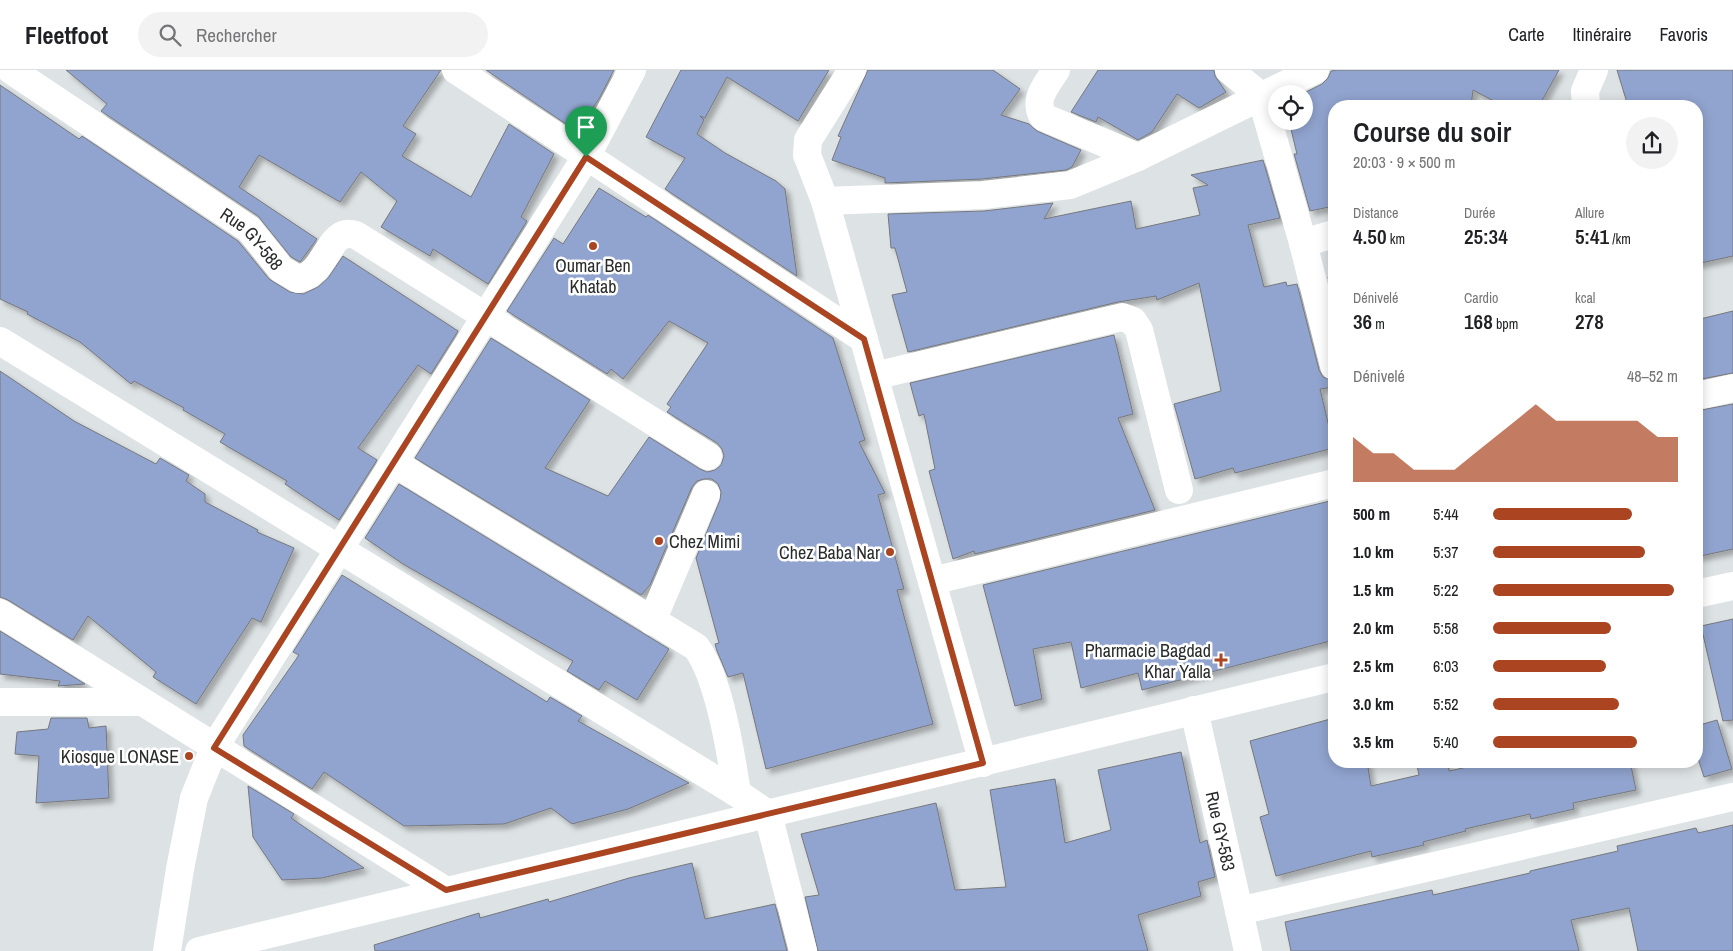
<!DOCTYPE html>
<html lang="fr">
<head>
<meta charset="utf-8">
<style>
	body { margin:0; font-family:"Archivo Narrow",sans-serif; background:#f2f2f2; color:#202124; height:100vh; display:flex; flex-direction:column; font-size:19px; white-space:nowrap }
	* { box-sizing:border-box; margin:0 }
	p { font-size:16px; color:#757577 }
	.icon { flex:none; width:28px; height:28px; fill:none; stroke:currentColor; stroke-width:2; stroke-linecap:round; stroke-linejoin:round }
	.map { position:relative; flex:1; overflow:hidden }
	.sheet { position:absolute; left:1328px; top:30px; width:375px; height:668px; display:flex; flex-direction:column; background:#fff; border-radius:20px; box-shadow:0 2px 12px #0003 }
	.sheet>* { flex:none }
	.controls { position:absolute; left:1268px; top:15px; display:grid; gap:10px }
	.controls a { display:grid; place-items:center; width:45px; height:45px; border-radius:50%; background:#fff; box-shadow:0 2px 12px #0003; font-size:25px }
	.pin { position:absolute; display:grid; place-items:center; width:42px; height:42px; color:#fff; margin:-51px -21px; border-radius:50% 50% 50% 0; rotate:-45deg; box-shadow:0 0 5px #0007 }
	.pin .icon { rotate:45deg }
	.round { display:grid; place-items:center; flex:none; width:52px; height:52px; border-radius:26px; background:#f2f2f2 }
	.summary { display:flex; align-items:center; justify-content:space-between; height:85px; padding:0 25px }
	h1 { font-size:28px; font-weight:600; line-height:38px }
	.metrics { display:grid; grid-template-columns:repeat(3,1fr); gap:8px; height:85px; padding:5px 25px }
	.metrics div { display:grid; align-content:center }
	.metrics b { font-size:21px; font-weight:600 }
	.metrics small { font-size:14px; font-weight:400 }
	.metrics p { font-size:14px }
	.chart { height:140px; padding:10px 25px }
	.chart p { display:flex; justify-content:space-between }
	.chart svg { width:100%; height:90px; margin-top:5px; fill:#ab4420; opacity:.7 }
	ul { padding:0 25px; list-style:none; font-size:16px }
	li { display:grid; grid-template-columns:80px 60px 1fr; align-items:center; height:38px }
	li i { height:12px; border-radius:6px; background:#ab4420 }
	header { display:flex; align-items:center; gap:30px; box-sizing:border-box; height:70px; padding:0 25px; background:#fff; border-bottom:1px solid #e0e0e0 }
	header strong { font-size:24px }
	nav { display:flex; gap:28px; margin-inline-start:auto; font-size:18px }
	.search { width:350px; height:45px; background:#f2f2f2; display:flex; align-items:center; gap:12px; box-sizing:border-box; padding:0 18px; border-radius:28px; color:#757577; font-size:19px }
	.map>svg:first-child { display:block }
	.building { fill:#91a4cf; stroke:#76787c; filter:url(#shadow) }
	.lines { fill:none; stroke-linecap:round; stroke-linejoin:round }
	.minor { stroke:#fff; stroke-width:28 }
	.route-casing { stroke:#fff; stroke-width:10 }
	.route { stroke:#ab4420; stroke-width:6 }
	.poi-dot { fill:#ab4420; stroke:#fff; stroke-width:2 }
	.labels { text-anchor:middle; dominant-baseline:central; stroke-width:5; stroke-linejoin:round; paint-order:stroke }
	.street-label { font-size:18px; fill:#2a2b2c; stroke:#fff }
	.poi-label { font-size:18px; fill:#2a2b2c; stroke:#fff; text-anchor:end }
</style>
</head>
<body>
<header>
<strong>Fleetfoot</strong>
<div class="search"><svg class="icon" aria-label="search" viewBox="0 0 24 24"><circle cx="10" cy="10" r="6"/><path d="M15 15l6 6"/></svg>Rechercher</div>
<nav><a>Carte</a><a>Itinéraire</a><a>Favoris</a></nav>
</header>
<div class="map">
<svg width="1733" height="881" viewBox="0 0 1733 881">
	<defs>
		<filter id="shadow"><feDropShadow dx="4.5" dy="4.5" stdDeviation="2.5" flood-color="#0004"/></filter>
	</defs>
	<rect width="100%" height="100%" fill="#dde2e4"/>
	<!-- building -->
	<path class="building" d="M66 0H441L403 56 416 64 402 86 471 127 509 54 554 84 521 147 527 151 488 214 433 179 430 186 381 157 397 131 361 102 340 132 259 85 239 117 317 169 300 192 291 187 258 146 101 41 107 34Z
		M486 0H614L599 29 579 56 572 51 569 56Z
		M681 0H829L798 51 727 7 705 48 700 46 704 50 697 64 725 83 776 111 785 119 797 206 665 119 685 88 646 67Z
		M868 0H993L1020 19 1001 45 1029 54 1037 61 1081 80 1072 97 1066 100 982 109 885 113V108L832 90 841 67 838 66Z
		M1098 0H1214L1215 6 1226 22 1199 38 1177 24 1152 62 1138 70 1098 47 1096 52 1071 42Z
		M1337 0H1559L1539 36H1503L1473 20 1471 36H1334V136L1310 141 1294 84H1297L1289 51H1304V23L1322 14 1328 8 1331 1Z
		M1617 0H1733V186L1696 194V36H1628Z
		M0 15 79 69 82 66 238 171 269 209 290 222 303 224 318 217 328 208 343 186 458 261 431 304 418 295 358 378 377 390 339 450 285 414 287 411 220 372 225 364 183 340 184 338 134 311 131 314 80 272 27 244 28 242 0 229Z
		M1263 90 1280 148 1248 155 1264 217 1286 212 1287 216 1297 214 1319 300 1323 307 1334 311V317L1320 319 1334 378 1235 403 1233 398 1195 409 1174 334 1221 321 1199 213 1157 230 1156 226 1118 232 908 282 892 225 907 222 895 178H891L888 144 984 141 1053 133 1044 149 1131 131 1136 159 1200 145 1193 118 1208 115 1191 105Z
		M599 118 646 147 648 145 833 268 865 370 859 372 885 423 878 425 904 519 897 520 933 654 766 699 743 603 728 607 717 581 715 574 719 573 696 488 720 430 721 422 718 414 712 409H704L697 411 692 417 650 515 641 525 415 388 491 268 590 330 545 398 608 426 649 367 700 399 707 402 715 400 721 395 724 386 722 379 717 373 667 342 671 337 667 334 708 273 669 251 623 309 611 299 607 304 507 241 554 168 563 174Z
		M1334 205V231L1328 207Z
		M1733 241V303L1696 310V250Z
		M1114 265 1133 344 1118 348 1155 440 975 484 974 481 953 489 929 401 935 399 924 344 919 346 910 313Z
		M0 301 74 351 156 394 160 388 189 405 186 411 205 424V432L258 460 257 462 294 478 261 552 252 548 196 634 153 607 156 602 88 546 73 570 8 530 0 527Z
		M1733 334V479L1696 487V341Z
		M399 414 669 579 637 630 605 611 599 620 567 601 573 591 403 494 365 468Z
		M1334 430V570L1142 620 1138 603 1081 618 1071 572 1033 579 1042 629 1015 636 983 515Z
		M342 505 547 632 550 627 582 646 578 651 689 713 628 739 572 754 551 738 504 754 404 756 324 702 312 719 244 676 243 665 299 585 293 582Z
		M1733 549V650L1723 651 1701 556Z
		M0 561 85 614 58 616 60 611 0 604Z
		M51 648H87L89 658 106 656 109 728 36 733 39 686 15 684 17 662 48 659Z
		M1334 648V691H1367L1371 716 1419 705 1416 691H1447L1449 701 1494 691H1630L1636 720 1573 733 1574 739 1531 749 1530 744 1465 759 1466 761 1423 772 1424 775 1372 787 1371 781 1276 806 1260 747 1269 744 1250 671Z
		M1717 650 1732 699 1704 707 1696 682V656Z
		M1181 682 1200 773 1207 770 1215 807 1198 812 1201 826 1138 845 1148 881H818L805 827 819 825 801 764 936 733 955 820 1006 817 990 720 1055 709 1065 773 1111 760 1098 700Z
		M248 716 294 744 291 748 364 798 322 808 282 810 253 767Z
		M1733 755V881H1638L1629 838 1571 850 1579 881H1291L1285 852 1432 820 1433 825 1530 803V801L1618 781 1617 776 1696 758 1698 763Z
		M692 793 705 849 775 834 787 881H375L374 875 479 843 480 848 548 829 549 832 629 808Z"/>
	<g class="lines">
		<!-- minor -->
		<g class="minor">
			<path id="s1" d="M11 0 249 159 281 199 298 209C328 204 327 156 356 165L708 386"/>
			<path d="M456 0 864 269"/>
			<path d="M852 0 808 70 807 85 825 131 983 693"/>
			<path d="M1056 0C1046 16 1033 29 1043 47L1138 87"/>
			<path d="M1229 0 1261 26 1303 173 1334 296"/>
			<path d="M1586 36 1585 21 1594 0"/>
			<path d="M825 131 983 125 1070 115 1138 87 1315 0"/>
			<path d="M1303 173 1334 164"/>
			<path d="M0 271 737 723 768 744 803 881"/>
			<path d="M874 306 1122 247 1133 251 1139 260 1179 420"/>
			<path d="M1696 326 1733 318"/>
			<path d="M394 393 696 577C719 607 731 684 737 723"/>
			<path d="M932 511 1334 413"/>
			<path d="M1696 524 1733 516"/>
			<path d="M0 543 446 821"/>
			<path d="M652 551 706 424"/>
			<path d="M0 632H140"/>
			<path id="s2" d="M1194 640 1248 881"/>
			<path d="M1239 841 1733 727"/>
			<path d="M167 881 180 799 194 728 214 678 586 87 632 0"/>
			<path d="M199 881 1334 607"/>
		</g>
	</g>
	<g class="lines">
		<!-- route casing -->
		<g class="route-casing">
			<path id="route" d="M586 87 864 269 983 693 446 820 214 678Z"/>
		</g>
		<!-- route -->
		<use href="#route" class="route"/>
	</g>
	<!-- markers -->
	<g class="poi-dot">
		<circle cx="593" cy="176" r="5"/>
		<circle cx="659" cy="471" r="5"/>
		<circle cx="890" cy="482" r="5"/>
		<path d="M1218.5 582.5h5v5h5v5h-5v5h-5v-5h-5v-5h5z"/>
		<circle cx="189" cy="686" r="5"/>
	</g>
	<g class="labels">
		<!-- street labels -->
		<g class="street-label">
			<text stroke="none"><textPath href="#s1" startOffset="295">Rue GY-588</textPath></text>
			<text stroke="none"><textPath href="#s2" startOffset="124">Rue GY-583</textPath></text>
		</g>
		<!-- poi labels -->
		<g class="poi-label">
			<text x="593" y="195" text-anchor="middle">Oumar Ben<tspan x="593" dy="21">Khatab</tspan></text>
			<text x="669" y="471" text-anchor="start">Chez Mimi</text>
			<text x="880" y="482">Chez Baba Nar</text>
			<text x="1211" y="580">Pharmacie Bagdad<tspan x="1211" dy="21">Khar Yalla</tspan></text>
			<text x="179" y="686">Kiosque LONASE</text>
		</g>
	</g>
</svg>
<div class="controls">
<a><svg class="icon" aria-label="locate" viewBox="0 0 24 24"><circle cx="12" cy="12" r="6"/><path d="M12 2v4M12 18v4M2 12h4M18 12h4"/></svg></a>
</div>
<div class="pin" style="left:586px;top:87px;background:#1e9e55"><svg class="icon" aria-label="arrive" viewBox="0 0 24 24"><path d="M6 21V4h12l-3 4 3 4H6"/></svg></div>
<section class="sheet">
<div class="summary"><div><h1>Course du soir</h1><p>20:03 · 9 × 500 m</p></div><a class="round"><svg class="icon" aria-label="share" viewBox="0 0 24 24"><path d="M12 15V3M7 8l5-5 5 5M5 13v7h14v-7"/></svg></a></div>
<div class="metrics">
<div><p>Distance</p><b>4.50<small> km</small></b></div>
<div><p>Durée</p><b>25:34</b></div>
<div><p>Allure</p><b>5:41<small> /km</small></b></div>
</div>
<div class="metrics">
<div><p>Dénivelé</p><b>36<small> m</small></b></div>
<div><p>Cardio</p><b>168<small> bpm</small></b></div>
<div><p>kcal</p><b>278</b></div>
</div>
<div class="chart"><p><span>Dénivelé</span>48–52 m</p>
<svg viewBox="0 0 160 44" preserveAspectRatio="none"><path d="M0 44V22L10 30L20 30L30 38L40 38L50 38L60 30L70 22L80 14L90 6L100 14L110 14L120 14L130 14L140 14L150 22L160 22V44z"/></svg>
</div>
<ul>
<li><b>500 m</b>5:44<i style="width:75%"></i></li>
<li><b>1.0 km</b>5:37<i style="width:82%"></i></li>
<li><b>1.5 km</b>5:22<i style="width:98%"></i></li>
<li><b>2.0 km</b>5:58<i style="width:64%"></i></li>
<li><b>2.5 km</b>6:03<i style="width:61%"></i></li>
<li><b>3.0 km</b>5:52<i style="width:68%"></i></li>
<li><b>3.5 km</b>5:40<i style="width:78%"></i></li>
</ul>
</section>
</div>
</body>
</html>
